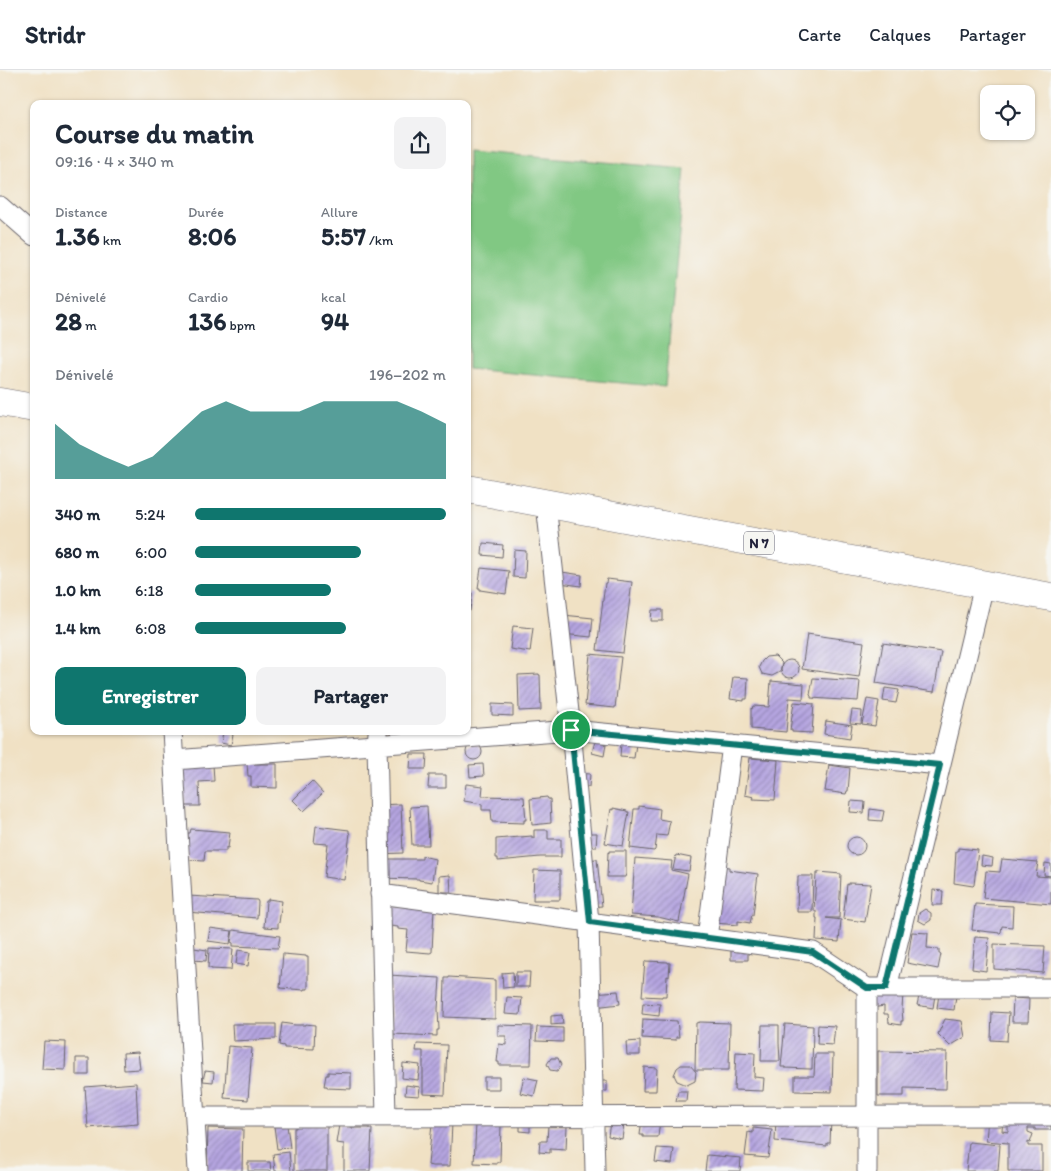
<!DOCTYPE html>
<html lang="fr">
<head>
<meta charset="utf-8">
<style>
	body { margin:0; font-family:Itim,sans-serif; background:#f2f2f3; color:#1f2937; height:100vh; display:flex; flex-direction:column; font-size:19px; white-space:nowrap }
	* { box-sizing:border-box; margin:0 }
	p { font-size:16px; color:#747a83 }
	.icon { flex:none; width:28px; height:28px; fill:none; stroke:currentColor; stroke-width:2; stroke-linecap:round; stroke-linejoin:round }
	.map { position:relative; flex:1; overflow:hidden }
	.panel { position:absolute; left:30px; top:30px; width:441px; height:635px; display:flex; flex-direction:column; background:#fff; border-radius:10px; box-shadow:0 1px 4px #0004 }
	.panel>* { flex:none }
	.tools { position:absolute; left:980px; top:15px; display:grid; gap:10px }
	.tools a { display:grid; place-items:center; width:55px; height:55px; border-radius:10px; background:#fff; box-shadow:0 1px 4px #0004; font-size:25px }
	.pin { position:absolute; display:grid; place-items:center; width:42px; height:42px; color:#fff; margin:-21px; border:2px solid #fff; border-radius:50%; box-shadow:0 1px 5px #0007 }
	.round { display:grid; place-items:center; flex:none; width:52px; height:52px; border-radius:10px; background:#f2f2f3 }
	.summary { display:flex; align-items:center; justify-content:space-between; height:85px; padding:0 25px }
	h1 { font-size:28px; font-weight:700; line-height:38px }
	.stats { display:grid; grid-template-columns:repeat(3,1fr); gap:8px; height:85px; padding:5px 25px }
	.stats div { display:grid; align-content:center }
	.stats b { font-size:25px; font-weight:700 }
	.stats small { font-size:14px; font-weight:400 }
	.stats p { font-size:14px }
	.chart { height:140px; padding:10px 25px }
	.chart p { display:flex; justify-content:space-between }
	.chart svg { width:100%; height:90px; margin-top:5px; fill:#0f766e; opacity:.7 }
	.button { display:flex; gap:10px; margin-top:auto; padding:10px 25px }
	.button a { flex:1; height:58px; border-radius:10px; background:#0f766e; color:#fff; font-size:20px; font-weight:700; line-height:58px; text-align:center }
	.button a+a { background:#f2f2f3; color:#1f2937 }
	ul { padding:0 25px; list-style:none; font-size:16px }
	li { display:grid; grid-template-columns:80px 60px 1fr; align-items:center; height:38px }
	li i { height:12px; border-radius:6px; background:#0f766e }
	header { display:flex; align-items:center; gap:30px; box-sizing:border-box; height:70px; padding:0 25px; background:#fff; border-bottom:1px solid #e0e1e3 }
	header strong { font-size:24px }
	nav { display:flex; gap:28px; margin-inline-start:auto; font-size:18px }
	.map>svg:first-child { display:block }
	.green { fill:#81c883; stroke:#52755f }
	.building { fill:url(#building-hatch) }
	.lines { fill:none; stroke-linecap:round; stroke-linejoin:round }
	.minor-casing { stroke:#6a656b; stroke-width:21 }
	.trunk-casing { stroke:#6a656b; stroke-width:29 }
	.minor { stroke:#fff; stroke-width:19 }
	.trunk { stroke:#fff; stroke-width:28 }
	.route-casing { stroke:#fff; stroke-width:10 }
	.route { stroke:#0f766e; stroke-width:6 }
	.labels { text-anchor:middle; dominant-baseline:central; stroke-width:5; stroke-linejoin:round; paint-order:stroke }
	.shield { fill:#f6f6f2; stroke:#626272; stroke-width:1 }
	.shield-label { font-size:14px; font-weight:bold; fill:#22223b }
</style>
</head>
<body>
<header>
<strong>Stridr</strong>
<nav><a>Carte</a><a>Calques</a><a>Partager</a></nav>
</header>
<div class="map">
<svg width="1051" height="1101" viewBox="0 0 1051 1101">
	<defs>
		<pattern id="building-hatch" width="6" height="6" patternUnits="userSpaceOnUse" patternTransform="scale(1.25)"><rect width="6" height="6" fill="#b5a5e0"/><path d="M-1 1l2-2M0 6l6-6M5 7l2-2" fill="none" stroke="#9386b7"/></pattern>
	</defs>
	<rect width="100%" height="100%" fill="#f6f6f2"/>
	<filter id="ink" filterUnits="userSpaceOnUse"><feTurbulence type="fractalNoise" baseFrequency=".02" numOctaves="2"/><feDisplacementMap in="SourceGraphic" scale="10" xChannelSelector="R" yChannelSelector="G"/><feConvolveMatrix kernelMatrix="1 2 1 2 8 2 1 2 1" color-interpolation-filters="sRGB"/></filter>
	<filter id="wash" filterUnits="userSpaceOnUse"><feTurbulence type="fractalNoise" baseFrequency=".0096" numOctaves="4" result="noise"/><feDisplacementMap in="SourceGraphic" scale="20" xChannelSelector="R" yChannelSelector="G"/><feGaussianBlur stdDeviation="1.12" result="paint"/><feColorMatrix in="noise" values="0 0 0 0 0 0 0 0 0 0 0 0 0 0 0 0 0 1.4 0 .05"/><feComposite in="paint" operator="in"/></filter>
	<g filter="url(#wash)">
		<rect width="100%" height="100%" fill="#f0e1c4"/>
		<!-- green -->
		<path class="green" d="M468 80 685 99 665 317 468 299Z"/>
		<g id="blocks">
			<!-- building -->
			<path class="building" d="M483 473 503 475 502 487 482 485Z
				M514 480 526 481 525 508 513 507Z
				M481 498 509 501 506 524 480 520V518H478Z
				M562 502 582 505 581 516 560 513Z
				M607 509 632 512 623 583 597 580 605 513H606Z
				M468 522 472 523 470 541H468Z
				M652 540H663V551H651Z
				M563 545 593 548 591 567 562 564Z
				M513 556 533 558 530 582 510 579Z
				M807 564 864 572 859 607 802 599Z
				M883 573 941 582 934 622 876 613Z
				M590 584 621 587 615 638 585 635Z
				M775 586 782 593 780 602 772 606 762 604 759 597 762 591 766 587Z
				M781 599a9 9 0 1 1 18 0a9 9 0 1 1-18 0Z
				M539 604V605H540L541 640 519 641 518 605Z
				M733 607 748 608 747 629H744V631L730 629Z
				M813 608 860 611 858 631 811 628V626L810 625Z
				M771 611 804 614 803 629 789 628 786 662 751 659V638L752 639 753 636 769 637Z
				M885 618 899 620 896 633 883 631Z
				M867 629 879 631 875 656 862 654Z
				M794 632 814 634 812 663 792 662V660H790Z
				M492 634 513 635V646L492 645Z
				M852 640 862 641 861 654 850 653Z
				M826 651 852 655 850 668 824 664Z
				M223 662 233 664 231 675 221 673Z
				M595 671 606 674 604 686 592 683Z
				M621 673 636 674 634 688 620 687Z
				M466 682a8 8 0 1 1 16 0a8 8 0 1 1-16 0Z
				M411 684H427L426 699H410Z
				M750 688 778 690 775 730 753 729 754 727 745 725Z
				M213 694 214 711 199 712 200 736H185L183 696Z
				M247 694H277V718L251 717V706H248Z
				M483 694 484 706 470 707 469 695Z
				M829 695 850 698 848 721H847L846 724 825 721Z
				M577 703 590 704 589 717 576 716Z
				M429 705H446V718H428Z
				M312 711 323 723 304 741 293 730Z
				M466 714 483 716 482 726 524 727 526 750H524V753L492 752 491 740H482V734L464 731Z
				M547 727 548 729H550L551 753 532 755 530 729Z
				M851 731 865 732 864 743 850 742Z
				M401 734 403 783 377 784 376 735Z
				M427 736 429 775H412L410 737Z
				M639 736 660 739 659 749 670 751 667 766 657 765 655 780 654 781 630 778 634 739H639Z
				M613 738 627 741V742H629L623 776 605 773 611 739 613 740Z
				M870 739 884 741 882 751 869 750Z
				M316 756 349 760V763H350L344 810 324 807 328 774 314 773Z
				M191 759 230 762 228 778 226 777V781H205L204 791 188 790V763H190Z
				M534 760H548V769H561V787H540L498 791V788H496V769L532 766V768H534Z
				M581 763H597L596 777 581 776Z
				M847 776a9 9 0 1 1 18 0a9 9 0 1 1-18 0Z
				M958 778 978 780 974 815 973 816 954 813 956 781H958Z
				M609 781H626V804L625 807H607L608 782 609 783Z
				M676 785 691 788 689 801 673 799Z
				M422 786 435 789 432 812 419 810V809L376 808 382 789H422Z
				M982 786 993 788 992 796 981 795Z
				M635 788 672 791 671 800 688 804 679 852 658 847 631 845Z
				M597 789 602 836 589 837 584 790Z
				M1002 789 1038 792 1036 806 1051 807V834L983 828 986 801 1000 802Z
				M1045 793 1051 794V806L1044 805Z
				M709 795 729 797V800L758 804 753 845H752L750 853 738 851V855L715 853Z
				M534 800 560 801V830H533Z
				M818 802 841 804 839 848H826L841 850 839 872 816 870 817 848H816V841H814L816 804H818Z
				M450 805 451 822H439V806Z
				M798 806H813L812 842H797Z
				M849 813 871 814 865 852 843 849 847 814 849 815Z
				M933 820 943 821 942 835H932Z
				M188 826 257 830 258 832 257 848 187 842Z
				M268 829 282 831 279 853H278V858L264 857 266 831H268Z
				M975 834 1013 836 1012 857 1002 856 1001 862 1000 863 972 860Z
				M382 835 434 838 432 882 430 883 406 881 408 860 398 859V857L383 855Z
				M925 839 931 843V850L925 854 918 850 919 843Z
				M210 858 232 861 230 874 208 871Z
				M233 860 280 866 278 878 233 876V873L231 872Z
				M912 862 928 863 927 878 939 879V884H941L938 899 907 893Z
				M975 867 989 868 986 901 972 899Z
				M994 874 1045 876 1043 903 994 899Z
				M194 878 207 880 206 891 193 890Z
				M209 878 233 879 231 900 211 899V898H208Z
				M731 879 748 880V890H731Z
				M238 880 250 882 248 896 236 894Z
				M283 884 306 886V887H308V919H304V920L280 918Z
				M645 891 668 892V893H670L669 907 667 906 666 926H662V927L642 926Z
				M513 902 514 917 503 918 502 903Z
				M516 902H530L529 917H516Z
				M388 905 440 908 438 939 439 960H437V966L392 964Z
				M449 907 495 910V949L444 947 445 908H449Z
				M618 921 620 934 594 937 593 923Z
				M863 921 903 923 902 940 903 951H901V955L889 953 888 944H884V936L872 938Z
				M920 922 935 925 933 938 917 935Z
				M939 924 956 926 954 940 937 938Z
				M507 927 522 928 520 945 505 944Z
				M1013 928 1029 929 1028 952H1012Z
				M643 933 660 934 659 946 642 944Z
				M992 942 1009 943 1007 971 991 970Z
				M562 945 563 954 551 955V946Z
				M643 949 677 951 679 967H676V970L642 968Z
				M945 949 962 951 965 967 950 976 938 964Z
				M700 952 730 953 729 1000H695L696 953Z
				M282 953 295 955H305V954L315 955 314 979 284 978V976L279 975Z
				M232 954H276V969L233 971Z
				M785 954 813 956 812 999H810L785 998V997H781Z
				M498 955 532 956 531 995H499V992H497L499 974 506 975V966H498Z
				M762 955H779V973L780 991H761Z
				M818 955 835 956 833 975 817 974Z
				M537 957 563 958V972L536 971Z
				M44 971 66 972 65 1000 42 999Z
				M640 971V985H627L626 972Z
				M417 974 447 975 445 1025 423 1024V981H416Z
				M228 976 252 978 248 1030 224 1028Z
				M878 981 947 982 946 1019 904 1018V1026H878Z
				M138 982 140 999 124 1000 123 983Z
				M736 982 755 983 754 1007 764 1008 763 1021 734 1020Z
				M815 984H833L832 1022 795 1021V1006H814Z
				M76 988H89V1005H76Z
				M551 988H558L561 995 557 1001 550 1000 547 994Z
				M403 993 420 995 418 1010 402 1008Z
				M681 995H690L696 1002 695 1011 687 1015 677 1011 674 1005 677 998Z
				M644 997 657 998 656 1021H643Z
				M205 1001 214 1002 213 1012 203 1011Z
				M328 1002 351 1003V1019L327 1018V1016H324L326 1005H328Z
				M484 1007H499V1019H484Z
				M524 1007 538 1010 534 1026 520 1023Z
				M594 1011H607V1021H594Z
				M136 1013 138 1054 88 1058 85 1017Z
				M406 1015 420 1017 419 1026 405 1025Z
				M678 1021H687L686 1031H676Z
				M988 1047 1003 1049 1002 1061 1008 1062V1050L1051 1047V1060H1035V1058H1028V1062L1033 1064 1030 1073 1028 1072V1076H1042V1101H1008V1073L986 1071Z
				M642 1048 660 1050 658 1067H643V1065H640Z
				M776 1048 831 1050 830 1073H827V1076L775 1071Z
				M520 1049 530 1050V1062L520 1061Z
				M610 1052 624 1054 622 1069 608 1066Z
				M432 1053H452L450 1096H432L428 1095Z
				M476 1054H501L500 1092H497V1094L474 1093Z
				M287 1055 290 1078 277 1079 274 1056Z
				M296 1055H327V1101H294V1058H296Z
				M339 1055 352 1057V1058H370V1059H372L370 1101H344V1074L336 1073Z
				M548 1055 567 1056 566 1080 550 1079V1083L539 1082 540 1071H547Z
				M208 1058 243 1059 242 1101H207Z
				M753 1058 772 1060 768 1088 745 1086 748 1062 753 1063Z
				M969 1072 1000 1075 998 1101H966Z
				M657 1078 674 1079 672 1094 655 1092Z
				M289 1082 291 1101H275L273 1084Z
				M707 1085 741 1088 740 1101H705Z
				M248 1092H270L271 1101H248Z"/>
		</g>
	</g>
	<g filter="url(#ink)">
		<use href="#blocks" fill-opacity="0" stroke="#6a656b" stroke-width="1"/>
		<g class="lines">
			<!-- minor casing -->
			<g class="minor-casing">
				<path id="minor" d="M0 136 34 166
					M546 434 571 660 589 852 595 1101
					M172 661 198 1101
					M378 663 377 674 386 1047
					M174 690 571 660 940 695
					M380 824 813 882 867 918H1051
					M707 868 732 675
					M867 918V1101
					M887 918 984 515
					M195 1047 1051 1046"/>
			</g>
			<!-- trunk casing -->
			<g class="trunk-casing">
				<path id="trunk" d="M0 332 34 338
					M468 419 1051 527"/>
			</g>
			<!-- minor -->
			<use href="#minor" class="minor"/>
			<!-- trunk -->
			<use href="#trunk" class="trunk"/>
		</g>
	</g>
	<g class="lines" filter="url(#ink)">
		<!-- route casing -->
		<g class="route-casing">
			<path id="route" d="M571 660 940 695 886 918H867L813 882 590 852Z"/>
		</g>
		<!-- route -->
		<use href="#route" class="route"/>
	</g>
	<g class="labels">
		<!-- shield labels -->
		<rect class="shield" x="744" y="461.5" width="30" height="23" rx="4"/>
		<g class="shield-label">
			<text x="759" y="473">N 7</text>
		</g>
	</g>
</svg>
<div class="tools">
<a><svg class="icon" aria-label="locate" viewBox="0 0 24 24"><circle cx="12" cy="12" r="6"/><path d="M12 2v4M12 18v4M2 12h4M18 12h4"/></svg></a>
</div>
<div class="pin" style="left:571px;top:660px;background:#1e9e55"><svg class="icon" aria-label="arrive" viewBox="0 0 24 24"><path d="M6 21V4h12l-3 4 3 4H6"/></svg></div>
<section class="panel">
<div class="summary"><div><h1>Course du matin</h1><p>09:16 · 4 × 340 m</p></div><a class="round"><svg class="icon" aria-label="share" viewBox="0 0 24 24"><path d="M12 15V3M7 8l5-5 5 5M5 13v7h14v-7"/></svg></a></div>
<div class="stats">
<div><p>Distance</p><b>1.36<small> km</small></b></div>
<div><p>Durée</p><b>8:06</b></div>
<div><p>Allure</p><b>5:57<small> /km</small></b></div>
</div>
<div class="stats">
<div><p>Dénivelé</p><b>28<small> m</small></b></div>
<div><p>Cardio</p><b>136<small> bpm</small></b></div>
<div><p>kcal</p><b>94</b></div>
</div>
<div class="chart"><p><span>Dénivelé</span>196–202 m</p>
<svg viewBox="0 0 160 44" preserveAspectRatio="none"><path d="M0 44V17L10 27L20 33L30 38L40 33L50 22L60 11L70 6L80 11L90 11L100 11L110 6L120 6L130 6L140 6L150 11L160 17V44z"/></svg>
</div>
<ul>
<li><b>340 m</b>5:24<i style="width:100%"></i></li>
<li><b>680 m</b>6:00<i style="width:66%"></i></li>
<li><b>1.0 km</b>6:18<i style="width:54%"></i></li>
<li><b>1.4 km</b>6:08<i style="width:60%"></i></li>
</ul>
<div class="button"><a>Enregistrer</a><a>Partager</a></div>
</section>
</div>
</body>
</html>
